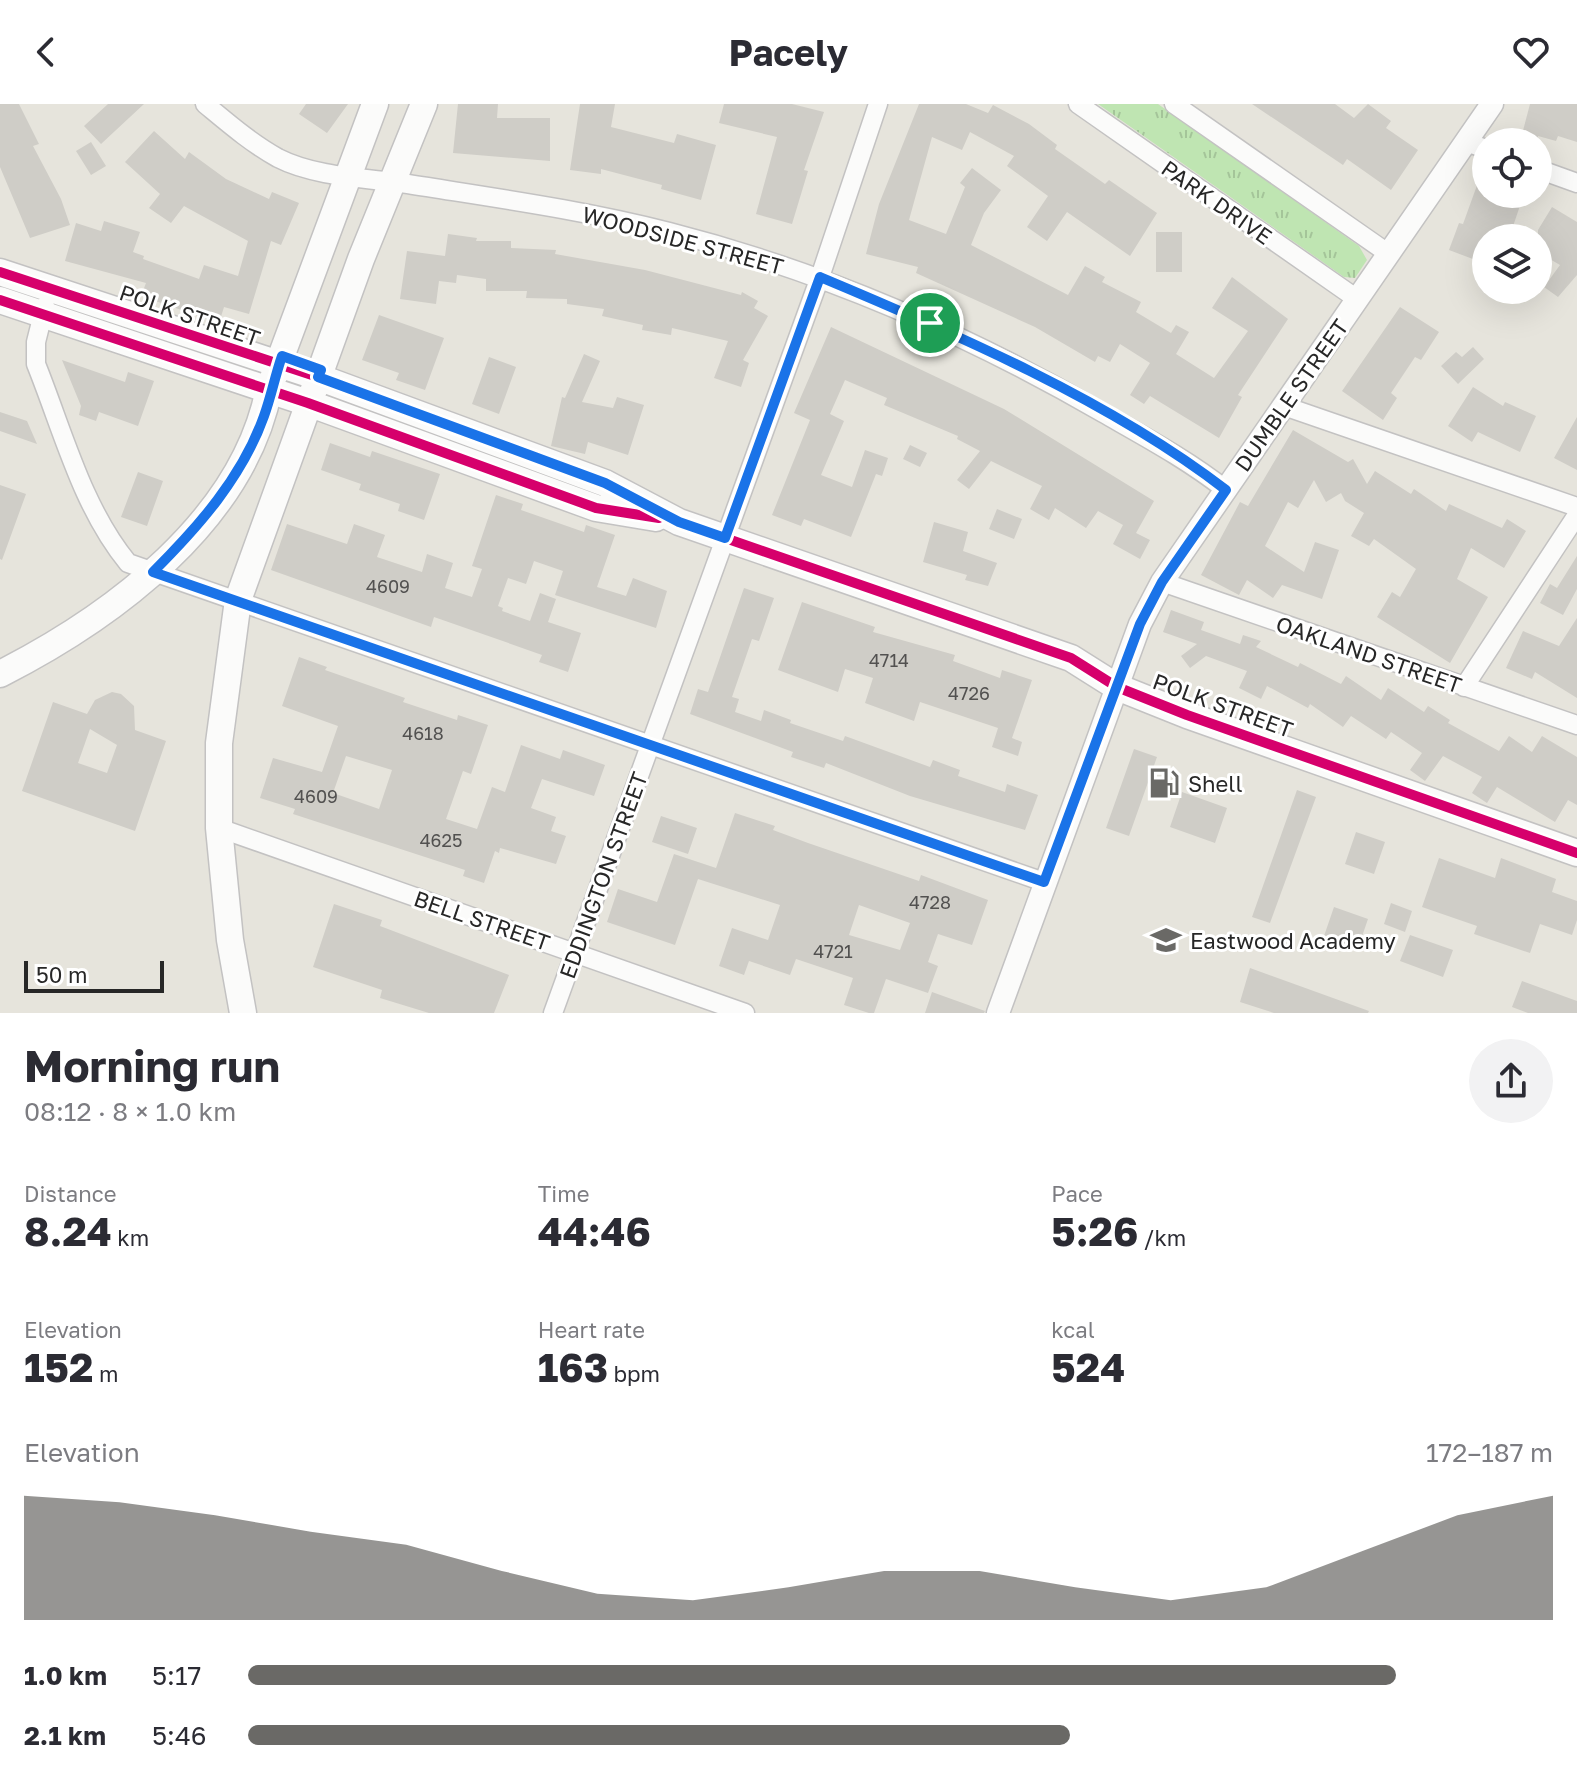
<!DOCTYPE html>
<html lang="en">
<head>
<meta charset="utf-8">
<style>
	body { margin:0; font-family:"Golos Text",sans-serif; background:#f2f2f3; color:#2b2b33; height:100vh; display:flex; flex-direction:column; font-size:30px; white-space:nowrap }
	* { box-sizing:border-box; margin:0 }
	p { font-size:26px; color:#7c7c81 }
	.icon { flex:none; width:44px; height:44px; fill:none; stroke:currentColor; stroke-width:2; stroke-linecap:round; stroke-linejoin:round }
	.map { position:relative; height:909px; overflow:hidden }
	.panel { display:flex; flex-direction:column; background:#fff; flex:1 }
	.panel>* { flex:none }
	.buttons { position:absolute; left:1472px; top:24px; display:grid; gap:16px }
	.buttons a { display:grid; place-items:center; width:80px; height:80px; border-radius:50%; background:#fff; box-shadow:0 8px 32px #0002; font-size:40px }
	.scale { position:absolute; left:24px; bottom:20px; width:140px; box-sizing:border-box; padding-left:8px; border:4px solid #272727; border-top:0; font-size:22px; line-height:28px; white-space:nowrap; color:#272727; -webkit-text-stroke:6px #fff; paint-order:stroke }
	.pin { position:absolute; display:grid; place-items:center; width:68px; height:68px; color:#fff; margin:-34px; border:4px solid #fff; border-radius:50%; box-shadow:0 2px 8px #0007 }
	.round { display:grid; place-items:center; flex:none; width:84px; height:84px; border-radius:42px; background:#f2f2f3 }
	.overview { display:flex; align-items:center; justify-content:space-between; height:136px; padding:0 24px }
	h1 { font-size:44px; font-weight:700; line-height:60px }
	.metrics { display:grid; grid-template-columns:repeat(3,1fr); gap:12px; height:136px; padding:8px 24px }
	.metrics div { display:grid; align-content:center }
	.metrics b { font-size:40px; font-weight:700 }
	.metrics small { font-size:22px; font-weight:400 }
	.metrics p { font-size:22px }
	.chart { height:224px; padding:16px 24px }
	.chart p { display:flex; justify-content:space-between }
	.chart svg { width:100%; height:144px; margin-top:8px; fill:#6a6966; opacity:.7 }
	ul { padding:0 24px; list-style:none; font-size:26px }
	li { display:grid; grid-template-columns:128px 96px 1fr; align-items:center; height:60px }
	li i { height:20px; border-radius:10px; background:#6a6966 }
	header { display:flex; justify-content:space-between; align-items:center; height:104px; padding:0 24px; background:#fff; font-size:36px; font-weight:700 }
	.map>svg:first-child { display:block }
	.grass { fill:url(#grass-tufts) }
	.building { fill:#cfcdc7; fill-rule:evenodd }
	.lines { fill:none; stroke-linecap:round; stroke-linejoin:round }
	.minor-casing { stroke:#c3c2c2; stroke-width:21 }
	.tertiary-casing { stroke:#c3c2c2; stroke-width:25 }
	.secondary-casing { stroke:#c3c2c2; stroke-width:29 }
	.minor { stroke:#fbfbfa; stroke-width:18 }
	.tertiary { stroke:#fbfbfa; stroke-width:22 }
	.secondary { stroke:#fbfbfa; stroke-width:26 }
	.cycleway-casing { stroke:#fff; stroke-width:15 }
	.cycleway { stroke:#d6006c; stroke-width:10 }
	.route-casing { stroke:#fff; stroke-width:16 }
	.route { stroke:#1a73e8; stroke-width:10 }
	.labels { text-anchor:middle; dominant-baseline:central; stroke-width:6; stroke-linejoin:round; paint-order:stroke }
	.number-label { font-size:18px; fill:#525150 }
	.street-label { font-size:22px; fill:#272727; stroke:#fff }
	.poi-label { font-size:22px; fill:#272727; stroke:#fff; text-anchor:start }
</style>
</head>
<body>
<header><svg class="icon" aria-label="back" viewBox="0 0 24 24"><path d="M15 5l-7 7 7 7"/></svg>Pacely<svg class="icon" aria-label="heart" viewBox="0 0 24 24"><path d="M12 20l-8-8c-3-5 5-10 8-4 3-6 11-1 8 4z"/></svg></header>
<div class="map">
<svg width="1577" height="909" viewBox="0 0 1577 909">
	<defs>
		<pattern id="grass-tufts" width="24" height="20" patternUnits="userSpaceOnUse" patternTransform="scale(2)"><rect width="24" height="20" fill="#bfe5b2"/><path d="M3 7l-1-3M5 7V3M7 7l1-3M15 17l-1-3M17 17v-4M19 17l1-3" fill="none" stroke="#a4c499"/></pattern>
	</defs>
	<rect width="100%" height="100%" fill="#e6e4dc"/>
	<!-- grass -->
	<path class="grass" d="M1098 0H1158L1359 142 1367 156 1355 174 1344 173Z"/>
	<!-- building -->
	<path class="building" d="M0 0H19L39 40 33 42 61 95 70 121 30 134 0 63Z
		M108 0H144L101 40 84 22Z
		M306 0H348L327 29 299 10Z
		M458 0H498L497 14H550V57L453 49Z
		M580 0H615L611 23 674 39 677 30 716 41 701 96 661 85 662 81 601 65V70L570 66Z
		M724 0H792L824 8 804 66 808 67 792 120 756 110 777 33 719 19Z
		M919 0H966L988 9 993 1 1029 20 1057 41 1055 45 1105 80 1109 76 1157 109 1130 152 1067 108 1047 137 1027 123 1048 92 1007 62 1014 52 970 28 962 46 932 33 909 116 946 130 965 83 960 79 972 64 1001 86 984 109 971 141 1068 191 1085 162 1105 173 1102 178 1141 198 1136 208 1171 229 1176 221 1189 228 1176 250 1214 274 1248 227 1212 204 1232 173 1288 215 1238 291 1242 293 1219 334 1150 292 1144 300 1130 291 1150 259 1120 240 1110 258 1098 252 1095 258 1035 223 916 169 918 163 866 150 879 100Z
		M1252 0H1335L1354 14 1368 0 1391 17 1386 24 1418 46 1391 86 1347 55 1343 61Z
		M1530 0H1577V38L1558 32 1556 37 1538 32 1537 38H1520Z
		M154 27 185 55 189 48 226 75 269 95 272 88 299 99 281 141 271 137 249 210 224 203 219 219 141 192 146 179 65 157 76 119 101 127 104 117 140 128 133 148 144 152 143 155 199 175 204 161 238 172 248 137 184 102 171 119 149 104 160 90 125 58Z
		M91 38 106 62 91 71 76 47Z
		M1484 62 1486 90H1524L1509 134H1486V160L1449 146 1459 119 1463 120Z
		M1552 103 1577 118V171L1558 193 1544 183 1560 161 1538 148V126Z
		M1156 128H1182V168H1156Z
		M448 130 477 134 476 137H511V144L556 146 555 150 645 166 741 191 742 188 758 197 754 204 768 212 743 256 749 259 741 283 714 274 728 237 672 224 671 231 642 226 643 221 602 212 604 205 567 200V195L526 194 527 187H486V175L457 171 456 179 439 177 436 200 400 195 407 147 445 152Z
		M1400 203 1439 228 1421 256 1415 253 1391 289 1397 294 1383 316 1342 287Z
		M379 211 444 234 425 286 396 276 399 269 362 256Z
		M831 223 1004 305 1154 397 1136 429 1150 436 1140 455 1113 440 1123 421 1098 407 1086 424 1055 404 1049 416 1030 405 1042 382 991 357 969 385 957 376 980 347 957 335 958 332 884 301 887 294 845 276 830 310 844 317 821 371 852 383 865 346 888 354 882 372 876 370 851 433 804 415 801 422 772 411 810 316 794 309Z
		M1473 243 1484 255 1458 280 1441 262 1456 248 1462 253Z
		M584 250 600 257 582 298 613 304 617 293 644 301 628 351 588 338 585 350 551 342 562 293 565 294Z
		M489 253 516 263 499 310 472 300Z
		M62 256 125 278 128 268 154 277 138 322 99 308 96 317 79 311 81 302Z
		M1473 283 1503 302 1505 298 1536 312 1520 348 1478 328 1472 338 1448 322Z
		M0 308 27 317 37 340 0 327Z
		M1577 313V366L1554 354Z
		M1293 326 1348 358 1353 355 1367 380 1375 367 1411 390 1414 385 1446 407 1449 400 1502 424 1507 415 1526 427 1504 464 1471 444 1457 475 1488 493 1450 559 1377 513 1392 488 1400 493 1416 465 1374 435 1369 442 1351 432 1364 409 1345 397 1341 389 1326 398 1314 376 1298 404 1288 398 1265 442 1304 468 1315 438 1339 446 1322 495 1282 481 1273 494 1247 476 1239 491 1201 471 1240 398 1248 402Z
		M330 339 370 353 372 347 440 370 424 416 398 407 400 400 359 386 361 380 321 366Z
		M910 341 927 349 920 363 903 355Z
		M138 368 163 377 147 422 121 413Z
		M0 381 26 390 2 456 0 455Z
		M496 391 523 400 521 406 584 428 586 421 615 431 597 483 626 492 633 474 667 487 656 524 555 491 563 467 534 457 526 480 508 474 498 502 503 504 502 507 530 517 540 489 556 495 548 518 581 529 568 568 539 558 542 551 497 535 434 513 431 523 271 466 287 420 347 440 354 420 385 431 377 453 422 468 427 450 453 459 445 484 472 493 482 465 472 462Z
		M997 405 1022 415 1014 435 989 425Z
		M934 418 968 428 963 447 997 459 988 482 965 476 967 471 923 458Z
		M1577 452V485L1563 511 1540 499 1550 480 1557 484Z
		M744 484 774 494 759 537 752 535 732 593 739 595 735 608 761 617 764 606 791 616 790 619 843 637 845 632 930 663 933 656 960 666 958 672 1005 688 1007 680 1038 691 1025 726 910 692 826 659 824 664 791 653 793 648 690 610 698 585 708 588Z
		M802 498 875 523 873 528 955 551 953 557 1000 574 1002 566 1032 576 1012 634 1022 638 1018 652 992 643 998 624 920 598 914 617 865 599 873 574 845 565 838 588 778 566Z
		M1171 506 1204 518 1201 526 1240 540 1243 531 1261 537 1256 543 1298 563 1300 559 1341 580 1346 572 1381 596 1388 584 1424 608 1428 602 1450 616 1448 619 1499 647 1509 632 1532 648 1542 632 1577 653V701L1568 696 1555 718 1497 683 1487 699 1472 689 1482 673 1443 652 1425 677 1410 666 1422 649 1391 628 1386 635 1351 612 1343 623 1310 600 1308 604 1267 582 1261 595 1239 584 1247 567 1206 552 1190 564 1181 552 1197 540 1163 528Z
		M1577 514V594L1535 568 1532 575 1506 564 1523 527 1559 542Z
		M299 553 327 563 325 566 405 594 403 598 457 616 458 611 488 621 471 670 463 667 446 715 477 725 492 683 505 688 521 641 560 655 563 646 605 661 594 692 542 675 531 704 556 713 551 727 566 732 556 760 500 744 499 749 495 747 484 779 463 772 465 766 293 710 295 705 260 694 273 654 322 668 338 622 282 602ZM346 652 392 666 379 705 333 689Z
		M112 588 121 590 134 602 135 626 166 637 135 727 22 687 53 598 87 610 95 596ZM90 625 117 641 107 669 78 659Z
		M1134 645 1157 653 1129 732 1106 724Z
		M1297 686 1316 693 1270 819 1252 813Z
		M1182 688 1227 704 1215 739 1170 723Z
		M735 709 775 722 773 726 808 739 919 777 921 771 988 796 972 841 938 830 928 858 938 862 928 889 886 875 874 909H869L844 901 853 874 796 855 790 871 749 857 744 871 719 862 732 824 768 836 780 801 698 775 675 841 607 818 618 785 657 798 674 750 716 764ZM859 801 910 819 900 846 849 831Z
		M661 712 697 724 688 750 652 738Z
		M1356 728 1385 738 1374 770 1345 760Z
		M1439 754 1495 774 1501 754 1556 775 1552 788 1577 797V816L1572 831 1540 820 1530 849 1474 830 1477 822 1422 803Z
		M1391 799 1412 807 1405 828 1384 820Z
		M334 800 382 816 380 822 509 871 494 909H429L380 894 382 886 313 863Z
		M1334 803 1368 815 1358 844 1324 832Z
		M1410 831 1453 846 1443 873 1400 857Z
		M1250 864 1369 907 1368 909H1274L1240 898Z
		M1522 877 1577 897V909H1528L1512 903Z
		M932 888 985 907 984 909H925Z"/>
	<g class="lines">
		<!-- minor casing -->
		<g class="minor-casing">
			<path id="minor" d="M205 0C228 19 251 39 278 54 315 73 367 74 408 80 495 94 584 106 669 128 822 167 967 230 1103 309 1145 333 1188 356 1226 386
				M1078 0 1357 195
				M1174 0 1389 150
				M1466 38 1486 45
				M1538 65 1577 79
				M45 202 36 238V260C63 327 82 403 128 459L1044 778
				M1284 302 1577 403
				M1162 478 1577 621
				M1464 583 1577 411
				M219 724 745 909
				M553 909 820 173 878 0"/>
		</g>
		<!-- tertiary casing -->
		<g class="tertiary-casing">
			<path id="tertiary" d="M998 909 1140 520 1162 478 1492 0"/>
		</g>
		<!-- secondary casing -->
		<g class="secondary-casing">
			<path id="secondary" d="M0 168 318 273 605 379 679 418 1071 554 1117 583 1187 611 1577 749
				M0 196 308 299 596 404 656 414
				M0 570C112 513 243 417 269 285L375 0
				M243 909 230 836 219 724V639L238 496 361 155 424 0"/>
		</g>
		<!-- minor -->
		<use href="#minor" class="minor"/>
		<!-- tertiary -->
		<use href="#tertiary" class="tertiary"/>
		<!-- secondary -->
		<use href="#secondary" class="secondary"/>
		<!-- cycleway casing -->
		<g class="cycleway-casing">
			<path id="cycleway" d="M0 168 318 273 605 379 679 418 1071 554 1117 583 1187 611 1577 749
				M0 196 308 299 596 404 659 414"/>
		</g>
		<!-- cycleway -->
		<use href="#cycleway" class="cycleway"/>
	</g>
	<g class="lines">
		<!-- route casing -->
		<g class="route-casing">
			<path id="route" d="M820 173C954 229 1111 297 1226 386L1162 478 1140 520 1044 778 153 468C198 423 242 374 264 312 271 293 275 272 282 252L321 266 318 273 605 379 679 418 725 434Z"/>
		</g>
		<!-- route -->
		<use href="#route" class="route"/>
	</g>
	<!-- icons -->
	<defs>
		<g id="fuel-bare" transform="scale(2.4)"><path d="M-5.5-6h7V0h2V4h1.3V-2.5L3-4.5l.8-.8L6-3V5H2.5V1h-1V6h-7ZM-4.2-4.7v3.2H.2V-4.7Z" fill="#6a6966" stroke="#fff" stroke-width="2.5" paint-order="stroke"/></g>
		<g id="school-bare" transform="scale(2.4)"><path d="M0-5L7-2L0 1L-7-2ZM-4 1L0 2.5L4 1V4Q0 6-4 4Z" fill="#6a6966" stroke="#fff" stroke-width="2.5" paint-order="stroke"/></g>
	</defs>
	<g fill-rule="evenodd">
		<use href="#fuel-bare" x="1164" y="679"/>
		<use href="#school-bare" x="1166" y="836"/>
	</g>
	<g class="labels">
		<!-- number labels -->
		<g class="number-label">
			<text x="388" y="482">4609</text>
			<text x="889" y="556">4714</text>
			<text x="969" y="589">4726</text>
			<text x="423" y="629">4618</text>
			<text x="316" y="692">4609</text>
			<text x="441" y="736">4625</text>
			<text x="930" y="798">4728</text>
			<text x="833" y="847">4721</text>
		</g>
		<!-- street labels -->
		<g class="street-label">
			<text transform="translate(1217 98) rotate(35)">PARK DRIVE</text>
			<text transform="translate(683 136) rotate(15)">WOODSIDE STREET</text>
			<text transform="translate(190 211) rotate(19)">POLK STREET</text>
			<text transform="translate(1291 291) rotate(-55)">DUMBLE STREET</text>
			<text transform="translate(1369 550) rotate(19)">OAKLAND STREET</text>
			<text transform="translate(1223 601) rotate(20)">POLK STREET</text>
			<text transform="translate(603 771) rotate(-70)">EDDINGTON STREET</text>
			<text transform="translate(482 816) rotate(19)">BELL STREET</text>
		</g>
		<!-- poi labels -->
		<g class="poi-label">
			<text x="1188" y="679">Shell</text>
			<text x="1190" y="836">Eastwood Academy</text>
		</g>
	</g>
</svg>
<div class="buttons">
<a><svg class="icon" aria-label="locate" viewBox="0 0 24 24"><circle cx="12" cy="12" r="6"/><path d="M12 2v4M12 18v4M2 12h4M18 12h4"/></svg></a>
<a><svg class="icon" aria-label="layers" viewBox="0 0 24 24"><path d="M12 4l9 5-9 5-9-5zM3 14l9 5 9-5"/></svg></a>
</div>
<div class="scale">50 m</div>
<div class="pin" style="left:930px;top:219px;background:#1e9e55"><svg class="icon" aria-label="arrive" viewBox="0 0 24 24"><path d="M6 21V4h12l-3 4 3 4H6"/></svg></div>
</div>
<section class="panel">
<div class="overview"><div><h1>Morning run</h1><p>08:12 · 8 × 1.0 km</p></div><a class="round"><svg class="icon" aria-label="share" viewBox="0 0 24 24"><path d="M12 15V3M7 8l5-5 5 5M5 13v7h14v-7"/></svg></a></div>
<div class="metrics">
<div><p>Distance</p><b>8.24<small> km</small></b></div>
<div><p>Time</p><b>44:46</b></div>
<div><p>Pace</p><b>5:26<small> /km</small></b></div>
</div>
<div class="metrics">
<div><p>Elevation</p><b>152<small> m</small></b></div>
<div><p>Heart rate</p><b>163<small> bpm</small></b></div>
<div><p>kcal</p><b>524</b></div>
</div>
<div class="chart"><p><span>Elevation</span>172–187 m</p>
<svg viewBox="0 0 160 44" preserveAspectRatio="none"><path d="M0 44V6L10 8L20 12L30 17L40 21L50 29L60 36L70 38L80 34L90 29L100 29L110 34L120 38L130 34L140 23L150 12L160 6V44z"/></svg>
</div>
<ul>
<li><b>1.0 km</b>5:17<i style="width:88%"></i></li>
<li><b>2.1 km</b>5:46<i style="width:63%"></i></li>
</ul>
</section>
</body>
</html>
